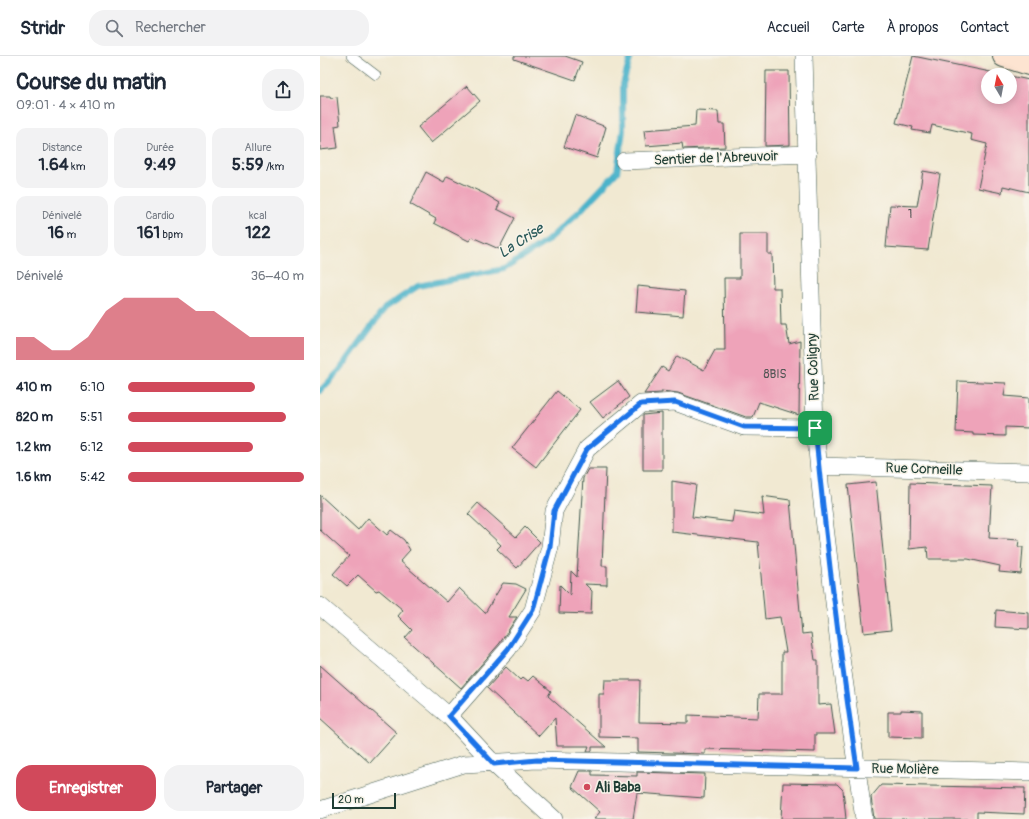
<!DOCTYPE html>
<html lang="fr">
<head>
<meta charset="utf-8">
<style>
	body { margin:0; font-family:Pangolin,sans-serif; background:#f2f2f3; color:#1f2937; height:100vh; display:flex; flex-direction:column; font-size:15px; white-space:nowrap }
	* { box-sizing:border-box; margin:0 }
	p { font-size:13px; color:#747a83 }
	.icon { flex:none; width:22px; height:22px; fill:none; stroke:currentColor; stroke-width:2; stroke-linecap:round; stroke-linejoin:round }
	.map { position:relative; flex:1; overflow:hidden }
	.sheet { display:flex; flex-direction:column; background:#fff; width:320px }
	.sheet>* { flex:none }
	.needle { width:26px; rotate:350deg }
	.tools { position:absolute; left:661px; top:12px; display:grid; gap:8px }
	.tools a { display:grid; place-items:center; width:36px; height:36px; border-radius:50%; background:#fff; box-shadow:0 2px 10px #0003; font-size:20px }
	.scale { position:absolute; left:12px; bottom:10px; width:64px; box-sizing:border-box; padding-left:4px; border:2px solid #1f3d34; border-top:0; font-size:11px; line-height:14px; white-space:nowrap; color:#1f3d34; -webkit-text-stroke:3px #f7f3e8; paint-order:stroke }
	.pin { position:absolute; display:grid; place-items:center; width:34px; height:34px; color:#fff; margin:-17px; border-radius:8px; box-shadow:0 2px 6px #0006 }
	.round { display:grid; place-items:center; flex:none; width:42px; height:42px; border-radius:16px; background:#f2f2f3 }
	.headline { display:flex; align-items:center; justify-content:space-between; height:68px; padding:0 16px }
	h1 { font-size:22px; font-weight:700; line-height:30px }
	.metrics { display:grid; grid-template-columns:repeat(3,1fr); gap:6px; height:68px; padding:4px 16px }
	.metrics div { display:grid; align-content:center; border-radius:10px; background:#f2f2f3; text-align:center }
	.metrics b { font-size:17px; font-weight:700 }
	.metrics small { font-size:11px; font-weight:400 }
	.metrics p { font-size:11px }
	.chart { height:112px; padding:8px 16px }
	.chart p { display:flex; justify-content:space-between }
	.chart svg { width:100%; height:72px; margin-top:4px; fill:#d1495b; opacity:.7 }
	.cta { display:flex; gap:8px; margin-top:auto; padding:8px 16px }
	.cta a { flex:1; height:46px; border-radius:16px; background:#d1495b; color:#fff; font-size:16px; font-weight:700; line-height:46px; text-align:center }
	.cta a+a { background:#f2f2f3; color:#1f2937 }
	ul { padding:0 16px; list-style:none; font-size:13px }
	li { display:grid; grid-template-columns:64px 48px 1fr; align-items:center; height:30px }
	li i { height:10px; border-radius:5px; background:#d1495b }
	header { display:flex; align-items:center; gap:24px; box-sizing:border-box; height:56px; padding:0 20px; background:#fff; border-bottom:1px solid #e0e1e3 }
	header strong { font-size:19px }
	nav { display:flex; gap:22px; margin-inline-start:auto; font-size:14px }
	.search { width:280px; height:36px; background:#f2f2f3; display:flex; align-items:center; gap:10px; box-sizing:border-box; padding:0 14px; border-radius:16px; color:#747a83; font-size:15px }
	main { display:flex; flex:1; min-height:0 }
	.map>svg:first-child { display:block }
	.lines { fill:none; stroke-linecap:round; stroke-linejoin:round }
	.stream { stroke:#4bb3ca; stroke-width:6 }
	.building { fill:#eea3b9 }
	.lane-casing { stroke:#3e574c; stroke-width:10 }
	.street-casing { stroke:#3e574c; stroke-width:18 }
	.secondary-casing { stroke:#3e574c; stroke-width:24 }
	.lane { stroke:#fff; stroke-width:9 }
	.street { stroke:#fff; stroke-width:17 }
	.secondary { stroke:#fde4d1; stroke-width:22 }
	.route-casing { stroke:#fff; stroke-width:8 }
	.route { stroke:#1a73e8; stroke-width:5 }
	.poi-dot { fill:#d1495b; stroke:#f7f3e8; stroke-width:1.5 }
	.labels { text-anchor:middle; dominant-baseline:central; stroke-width:3; stroke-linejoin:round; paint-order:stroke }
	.number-label { font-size:12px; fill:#535655 }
	.street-label { font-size:14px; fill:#1f3d34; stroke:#f7f3e8 }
	.poi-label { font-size:14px; font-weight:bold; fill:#1f3d34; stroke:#f7f3e8; text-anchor:start }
	.water-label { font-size:15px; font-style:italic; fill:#2a5a5a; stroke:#f7f3e8 }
</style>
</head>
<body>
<header>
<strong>Stridr</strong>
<div class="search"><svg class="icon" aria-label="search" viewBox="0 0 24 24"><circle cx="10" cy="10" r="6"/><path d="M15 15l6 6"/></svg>Rechercher</div>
<nav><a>Accueil</a><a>Carte</a><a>À propos</a><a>Contact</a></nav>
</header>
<main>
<section class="sheet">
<div class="headline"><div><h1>Course du matin</h1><p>09:01 · 4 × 410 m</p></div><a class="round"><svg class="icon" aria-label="share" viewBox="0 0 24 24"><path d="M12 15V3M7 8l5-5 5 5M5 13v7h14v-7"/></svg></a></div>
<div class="metrics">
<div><p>Distance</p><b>1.64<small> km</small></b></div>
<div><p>Durée</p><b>9:49</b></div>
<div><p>Allure</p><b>5:59<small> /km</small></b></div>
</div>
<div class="metrics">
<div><p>Dénivelé</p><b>16<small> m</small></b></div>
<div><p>Cardio</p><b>161<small> bpm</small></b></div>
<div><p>kcal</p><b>122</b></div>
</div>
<div class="chart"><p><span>Dénivelé</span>36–40 m</p>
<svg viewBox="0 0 160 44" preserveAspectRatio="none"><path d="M0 44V30L10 30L20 38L30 38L40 30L50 14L60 6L70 6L80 6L90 6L100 14L110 14L120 22L130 30L140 30L150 30L160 30V44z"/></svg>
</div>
<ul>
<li><b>410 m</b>6:10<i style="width:72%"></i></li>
<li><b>820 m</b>5:51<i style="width:90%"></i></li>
<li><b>1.2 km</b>6:12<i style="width:71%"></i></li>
<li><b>1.6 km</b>5:42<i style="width:100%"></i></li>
</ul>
<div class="cta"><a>Enregistrer</a><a>Partager</a></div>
</section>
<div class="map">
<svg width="709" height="763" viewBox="0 0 709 763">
	<rect width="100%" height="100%" fill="#f7f3e8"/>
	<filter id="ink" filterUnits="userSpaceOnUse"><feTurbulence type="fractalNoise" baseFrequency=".025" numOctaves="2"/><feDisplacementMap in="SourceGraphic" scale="8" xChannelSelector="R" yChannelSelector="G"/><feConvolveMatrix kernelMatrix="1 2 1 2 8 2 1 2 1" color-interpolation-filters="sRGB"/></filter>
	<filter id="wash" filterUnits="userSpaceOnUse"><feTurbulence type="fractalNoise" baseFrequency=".012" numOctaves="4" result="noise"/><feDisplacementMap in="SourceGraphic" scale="16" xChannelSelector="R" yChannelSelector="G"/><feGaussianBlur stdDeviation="0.9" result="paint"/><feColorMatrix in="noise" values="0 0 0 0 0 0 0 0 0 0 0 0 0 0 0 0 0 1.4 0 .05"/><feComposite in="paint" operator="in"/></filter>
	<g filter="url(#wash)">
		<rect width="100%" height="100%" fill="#f1e9d2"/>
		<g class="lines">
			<!-- stream -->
			<path class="stream" d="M0 335 19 315 65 252 98 230 184 213 227 185 261 154 297 116 303 74V28L311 0"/>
		</g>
		<g id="blocks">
			<!-- building -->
			<path class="building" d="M194 0H245L262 6 255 24 194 3Z
				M593 0 685 19H668V41H690V20L709 24V136L683 130 682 137 658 132 667 88 651 84 652 78 612 69 610 77 592 74 593 71 576 67Z
				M446 15H469L470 89 445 90Z
				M147 30 160 45 111 87 98 71Z
				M0 40H10L11 42 17 41 20 69 15 70 18 92 0 94Z
				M376 54 398 55 399 68H404L405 91 363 93 362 87 326 90 324 74 375 70Z
				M255 59 286 71 277 102 244 91Z
				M603 115 620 118 608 194 566 191 570 149 597 150Z
				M106 116 124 126 127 120 165 138 180 147 177 153 195 162 179 193 152 181 149 185 114 167 116 163 90 148Z
				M420 178H448V198H452L453 232H460L461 269H466L469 288 480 285 479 359 439 346 433 361H426L358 337 342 335V337L324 338 342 311 348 315 357 300 384 314 395 294H405L404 222H420Z
				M318 230 365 235 363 260 316 256Z
				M298 325 309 341 283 362 270 346Z
				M638 325 686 327 684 340 709 342V372L685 371V380L653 379V377L636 376Z
				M237 335 260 354 216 411 192 392Z
				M342 357V414H323V359Z
				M268 413H286L282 510H287V529L265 528 272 535 271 558 239 557 240 529 250 539 251 515 257 521 263 422Z
				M352 425 376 429 372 461 412 466 414 455 444 459 442 440 470 444 482 578 491 577 495 604H498V649L511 648 515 678H495V696L385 693V698L318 696V682L279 681V638H284L285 624H320L319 666 368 667V659L438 662 439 638H462V596H466L460 561 445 563 438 486 352 476Z
				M556 426 571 574 544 577 528 429Z
				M590 427 672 430 669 482 699 484 698 491H703L701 518 679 516 680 510 648 503H608L607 491 589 493Z
				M0 439 38 474 48 462 67 479 71 474 84 484 90 494 80 505 127 546 139 532 165 557 183 527 196 528 206 533 189 561H197L180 587 141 632 85 582 92 574 78 560 83 554 59 534 56 535 38 519 27 530 13 518 29 500 0 474Z
				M158 447 196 481 205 471 220 486 197 512 177 493 181 489 148 458Z
				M676 554 709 557V573L675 571Z
				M0 609 77 677 50 707 0 662Z
				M186 611 200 624 203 621 208 625 213 620 231 635 228 640 286 691H272V695H267L269 690H237L235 662 219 680 167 632Z
				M581 654 602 655V682L568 681V656H581Z
				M259 715H272V719L317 720V716L385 718 384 742 317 737 313 763H274L280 756 252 731Z
				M463 727 517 728 523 734 526 763H461Z
				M561 729 705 732 704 758 657 756V763H554L551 741Z"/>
		</g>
	</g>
	<g filter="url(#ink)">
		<use href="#blocks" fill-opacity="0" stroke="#3e574c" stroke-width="1"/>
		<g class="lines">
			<!-- lane casing -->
			<g class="lane-casing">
				<path id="lane" d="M31 0 56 19"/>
			</g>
			<!-- street casing -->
			<g class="street-casing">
				<path id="street" d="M484 0 495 372 501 437 519 588 544 763
					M304 105 488 98
					M499 410 709 416
					M0 550 129 660 174 708 234 763
					M129 660 188 593 213 554 230 491 234 455 267 393 321 348 355 346 424 371 495 372
					M0 754 144 708 217 704 709 716"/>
			</g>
			<!-- secondary casing -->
			<g class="secondary-casing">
				<path id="secondary" d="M684 0 709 8"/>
			</g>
			<!-- lane -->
			<use href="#lane" class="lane"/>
			<!-- street -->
			<use href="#street" class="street"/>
			<!-- secondary -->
			<use href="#secondary" class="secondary"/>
		</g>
	</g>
	<g class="lines" filter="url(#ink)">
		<!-- route casing -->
		<g class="route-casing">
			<path id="route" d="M355 346 424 371 495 372C506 486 520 599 537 712L217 704 174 708 129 660 188 593 213 554 230 491 234 455 267 393 321 348Z"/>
		</g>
		<!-- route -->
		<use href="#route" class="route"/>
	</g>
	<!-- markers -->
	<circle class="poi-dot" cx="267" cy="731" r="4"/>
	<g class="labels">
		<!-- number labels -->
		<g class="number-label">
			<text x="590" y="158">1</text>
			<text x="455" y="318">8BIS</text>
		</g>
		<!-- street labels -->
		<g class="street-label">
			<text transform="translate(396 102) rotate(-2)">Sentier de l'Abreuvoir</text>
			<text transform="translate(493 311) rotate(-92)">Rue Coligny</text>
			<text transform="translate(604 413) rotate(2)">Rue Corneille</text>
			<text transform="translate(585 713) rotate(1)">Rue Molière</text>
		</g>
		<!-- poi labels -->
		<g class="poi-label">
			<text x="275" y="731">Ali Baba</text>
		</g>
		<!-- water labels -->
		<g class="water-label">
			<text transform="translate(201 185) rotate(-33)">La Crise</text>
		</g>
	</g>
</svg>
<div class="tools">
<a><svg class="needle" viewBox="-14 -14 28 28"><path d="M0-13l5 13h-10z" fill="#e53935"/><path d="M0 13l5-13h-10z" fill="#747a83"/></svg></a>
</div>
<div class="scale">20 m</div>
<div class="pin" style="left:495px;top:372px;background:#1e9e55"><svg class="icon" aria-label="arrive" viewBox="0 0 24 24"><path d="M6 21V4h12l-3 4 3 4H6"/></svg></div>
</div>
</main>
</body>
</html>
